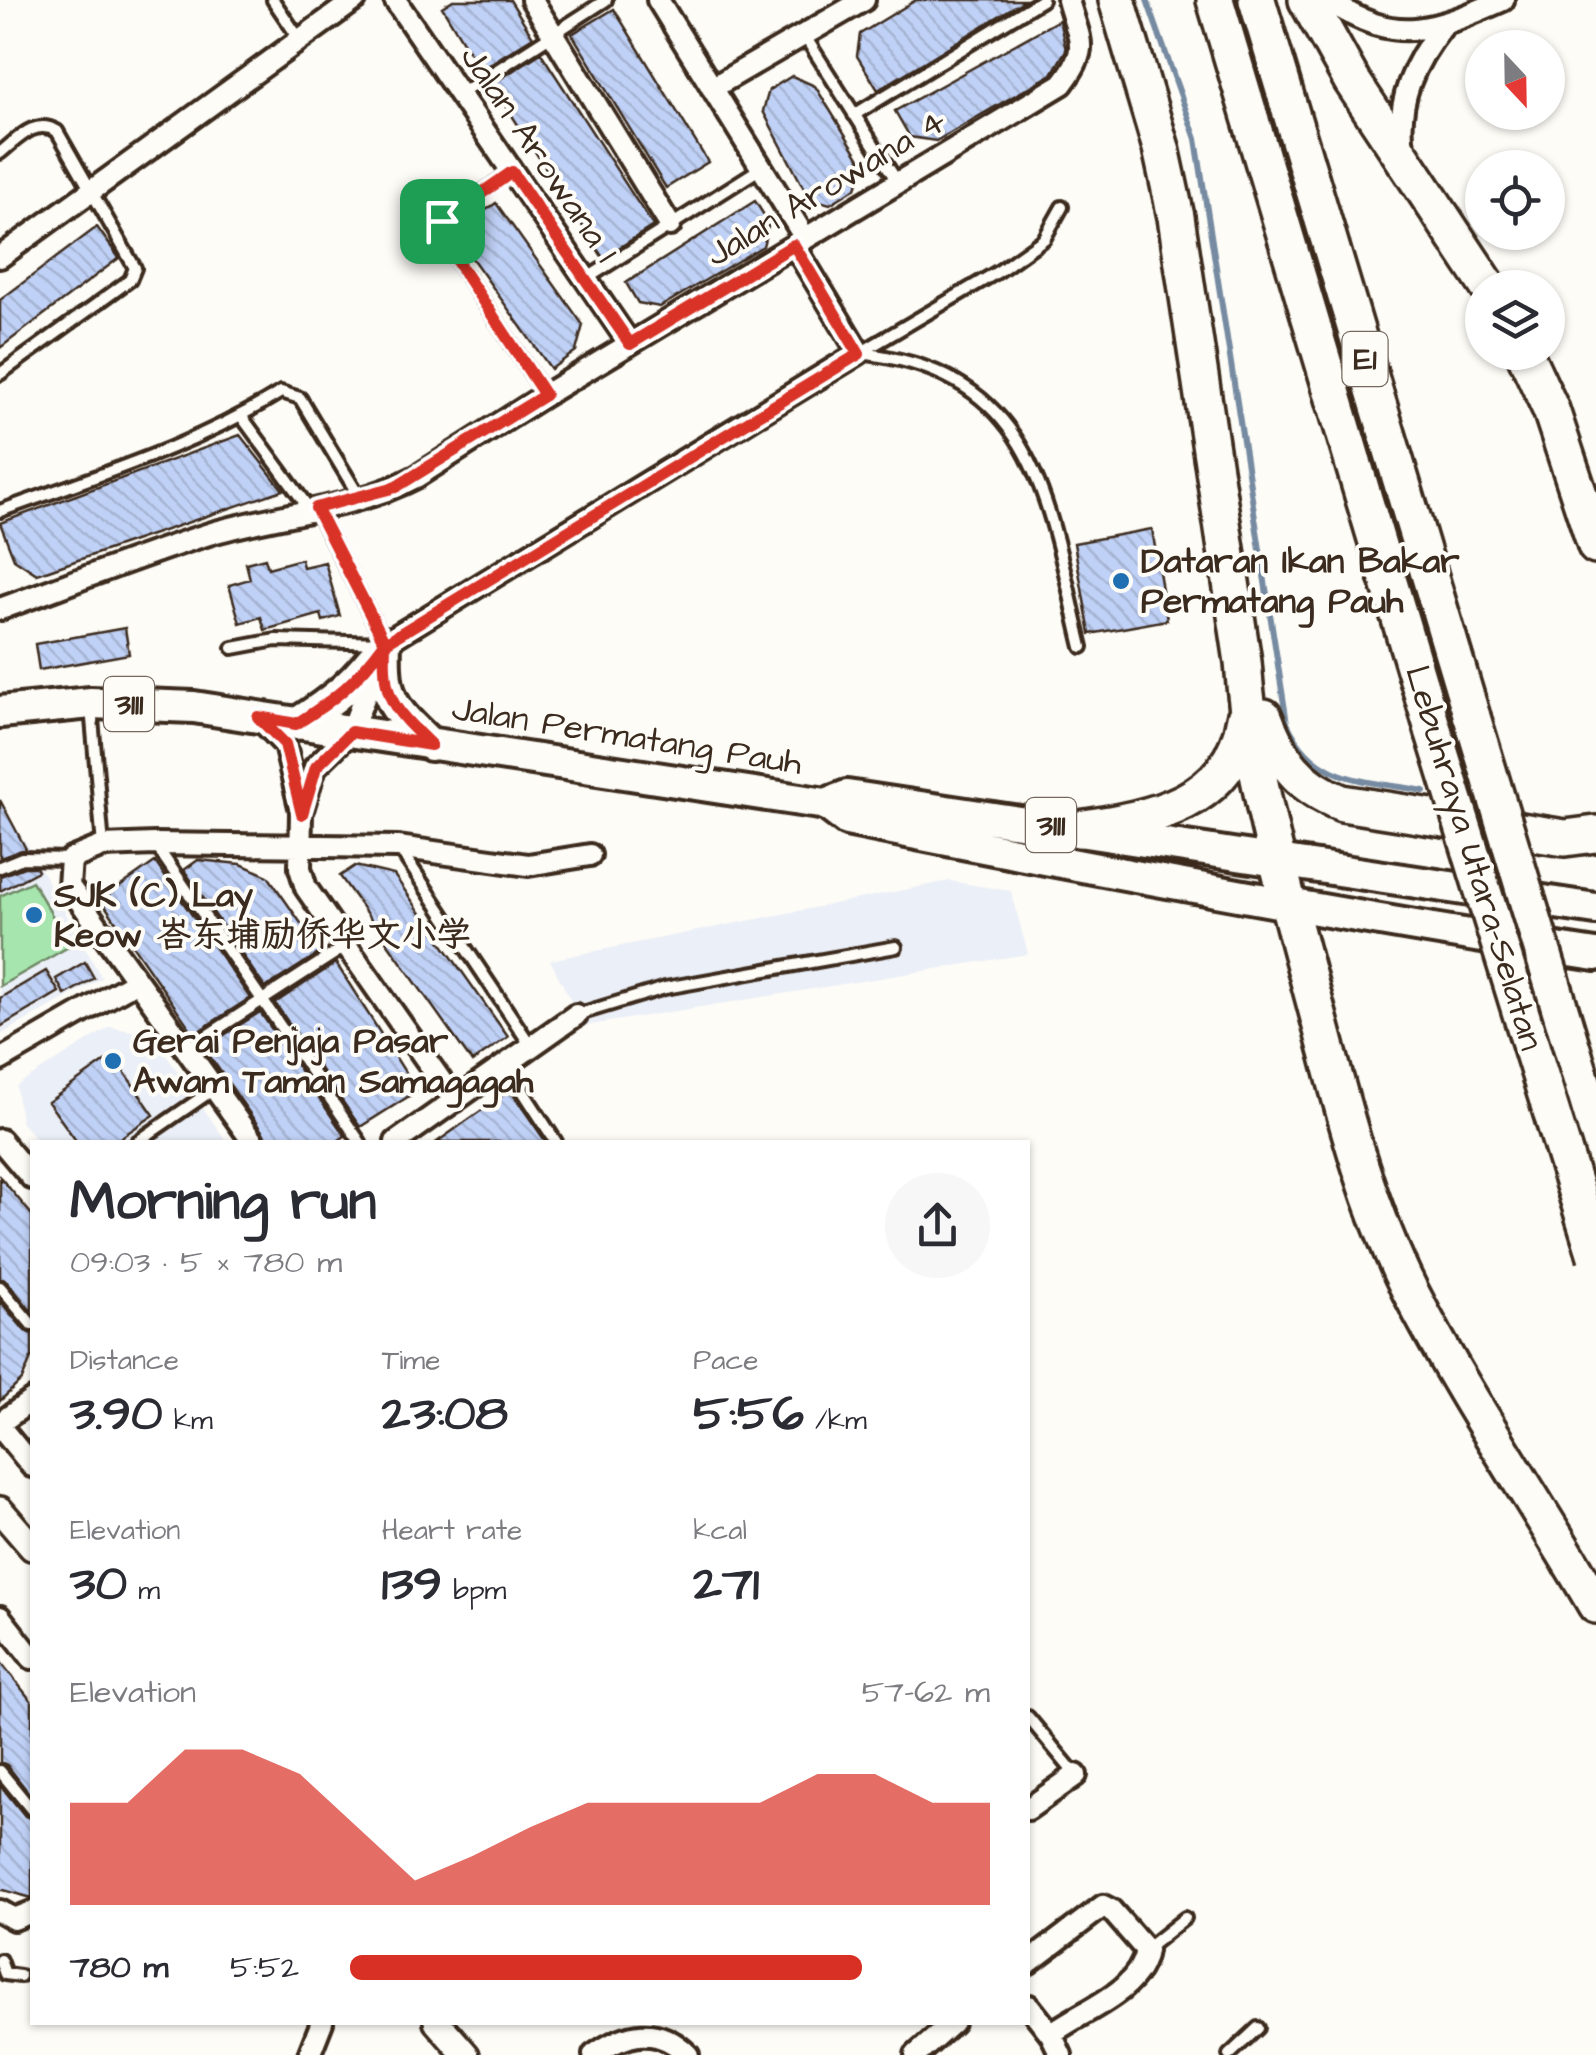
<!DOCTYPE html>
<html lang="en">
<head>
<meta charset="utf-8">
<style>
	body { margin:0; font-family:"Architects Daughter","LXGW WenKai TC",sans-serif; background:#f7f7f7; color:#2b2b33; height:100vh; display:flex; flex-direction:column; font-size:38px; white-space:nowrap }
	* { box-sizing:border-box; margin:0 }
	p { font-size:32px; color:#7c7c81 }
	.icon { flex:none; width:55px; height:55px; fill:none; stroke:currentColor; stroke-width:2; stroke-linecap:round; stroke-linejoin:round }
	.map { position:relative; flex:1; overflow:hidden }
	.side { position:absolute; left:30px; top:1140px; width:1000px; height:885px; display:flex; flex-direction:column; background:#fff; border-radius:0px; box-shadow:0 2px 8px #0004 }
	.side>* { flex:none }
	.needle { width:65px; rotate:158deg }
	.tools { position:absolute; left:1465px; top:30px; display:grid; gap:20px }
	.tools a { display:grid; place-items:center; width:100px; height:100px; border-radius:50%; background:#fff; box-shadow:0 2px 8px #0004; font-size:50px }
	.pin { position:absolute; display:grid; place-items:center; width:85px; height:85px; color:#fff; margin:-42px; border-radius:20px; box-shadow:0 5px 15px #0006 }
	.round { display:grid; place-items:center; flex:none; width:105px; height:105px; border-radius:52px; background:#f7f7f7 }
	.headline { display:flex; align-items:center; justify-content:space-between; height:170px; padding:0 40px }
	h1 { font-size:55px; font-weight:800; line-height:75px }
	.figures { display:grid; grid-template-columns:repeat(3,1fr); gap:15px; height:170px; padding:10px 40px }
	.figures div { display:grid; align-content:center }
	.figures b { font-size:50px; font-weight:800 }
	.figures small { font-size:28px; font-weight:400 }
	.figures p { font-size:28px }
	.chart { height:280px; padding:20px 40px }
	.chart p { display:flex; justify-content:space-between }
	.chart svg { width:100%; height:180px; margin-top:10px; fill:#d93025; opacity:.7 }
	ul { padding:0 40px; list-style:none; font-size:32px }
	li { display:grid; grid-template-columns:160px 120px 1fr; align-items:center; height:75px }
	li i { height:25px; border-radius:12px; background:#d93025 }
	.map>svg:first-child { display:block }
	.built { fill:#ebeff7 }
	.green { fill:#a6e6ae; stroke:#708866; stroke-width:2.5 }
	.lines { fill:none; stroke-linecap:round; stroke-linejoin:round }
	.stream { stroke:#768ba1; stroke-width:6 }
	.building { fill:url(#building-back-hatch); stroke:#3b2a1e; stroke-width:2.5 }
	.service-casing { stroke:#3b2a1e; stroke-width:18 }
	.minor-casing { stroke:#3b2a1e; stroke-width:28 }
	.tertiary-casing { stroke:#3b2a1e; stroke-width:32 }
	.primary-casing { stroke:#3b2a1e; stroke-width:38 }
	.motorway-casing { stroke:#3b2a1e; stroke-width:42 }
	.service { stroke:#fdfcf7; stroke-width:10 }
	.minor { stroke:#fdfcf7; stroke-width:20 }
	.tertiary { stroke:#fdfcf7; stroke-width:25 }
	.primary { stroke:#fdfcf7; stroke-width:30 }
	.motorway { stroke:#fdfcf7; stroke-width:35 }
	.motorway-bridge-casing { stroke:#3b2a1e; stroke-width:42; stroke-linecap:butt }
	.motorway-bridge { stroke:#fdfcf7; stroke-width:35 }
	.route-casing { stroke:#fff; stroke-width:20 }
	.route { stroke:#d93025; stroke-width:12 }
	.poi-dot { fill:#1f6fb2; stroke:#fdfcf7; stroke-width:4 }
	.labels { text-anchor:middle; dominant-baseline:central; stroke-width:8; stroke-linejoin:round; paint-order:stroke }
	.shield { fill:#fdfcf7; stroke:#75695f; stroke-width:2.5 }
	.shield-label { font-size:32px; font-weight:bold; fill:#3b2a1e }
	.street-label { font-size:35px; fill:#3b2a1e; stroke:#fdfcf7 }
	.poi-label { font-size:35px; font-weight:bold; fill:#3b2a1e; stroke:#fdfcf7; text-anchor:start }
</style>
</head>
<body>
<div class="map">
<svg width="1596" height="2055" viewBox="0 0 1596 2055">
	<defs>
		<pattern id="building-back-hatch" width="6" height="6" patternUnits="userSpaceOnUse" patternTransform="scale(2.5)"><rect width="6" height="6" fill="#c0d1f7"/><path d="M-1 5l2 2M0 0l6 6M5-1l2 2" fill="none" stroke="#a6b4d3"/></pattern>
	</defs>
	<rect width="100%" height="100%" fill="#fdfcf7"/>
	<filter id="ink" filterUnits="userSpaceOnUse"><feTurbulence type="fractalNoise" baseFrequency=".01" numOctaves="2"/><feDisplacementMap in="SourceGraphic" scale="20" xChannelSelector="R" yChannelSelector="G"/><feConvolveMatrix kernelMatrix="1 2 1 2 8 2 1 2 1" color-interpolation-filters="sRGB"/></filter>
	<g filter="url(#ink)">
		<!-- built -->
		<path class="built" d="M24 839 102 978 0 1035V853Z
			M949 881 1011 891 1028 954 584 1026 550 960Z
			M110 1027 152 1035 227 1142H39L21 1122 16 1086Z"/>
		<!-- green -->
		<path class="green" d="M32 881 70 946 0 986V896Z"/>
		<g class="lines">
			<!-- stream -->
			<path class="stream" d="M1147 0 1196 139 1287 723C1315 784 1366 780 1424 791"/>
		</g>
		<!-- building -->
		<path class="building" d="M453 0H510L533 37 480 70 442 7Z
			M916 0H1025L878 90 857 56 860 34Z
			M614 9 708 162 666 188 572 34Z
			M1059 20 1066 50 1052 74 936 141 910 137 895 111Z
			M541 53 653 226 603 258 492 84Z
			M792 76 815 86 864 165 856 188 830 204 809 198 763 111 769 90Z
			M755 201 769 223 763 246 660 307 638 303 626 283Z
			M496 203 583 325 576 351 551 369 454 233Z
			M97 227 119 258 0 348V300Z
			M240 435 283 490 37 574 14 559 0 523Z
			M1152 529 1167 620 1090 634 1074 543Z
			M265 558 268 568 301 559 303 567 325 562 340 616 323 621 321 614 265 630 261 617 240 623 229 585 250 579 246 563Z
			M125 628 129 654 39 670 35 644Z
			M0 800 26 849 0 858Z
			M198 860 241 864 268 876 321 952 265 988 184 870Z
			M155 862 250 998 194 1034 101 900Z
			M355 866 394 875 508 1037 472 1062 340 876Z
			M24 867H36L38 871 0 891V876Z
			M85 962 94 978 65 995 56 979Z
			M336 963 417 1091 360 1127 275 1003Z
			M46 971 59 992 0 1027V998Z
			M260 1012 345 1136 336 1142H266L264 1134 204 1048Z
			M113 1056 154 1115 114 1142H77L48 1102Z
			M510 1090 546 1142H437Z
			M0 1177 32 1215V1312L7 1281 0 1278Z
			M0 1301 25 1331 32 1334V1356L22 1380 0 1401Z
			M0 1661 32 1702V1797L7 1765 0 1762Z
			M0 1785 25 1816 32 1819V1898L0 1889Z"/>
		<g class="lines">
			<!-- service casing -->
			<g class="service-casing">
				<path id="service" d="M273 0 300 40
					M804 35 898 183
					M460 94 606 0
					M854 115 1042 0
					M0 153C18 139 34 118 57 131L135 268 130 280 0 374
					M512 171 442 221 439 234 545 395
					M586 279 761 168
					M859 353C1038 372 1047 502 1082 647
					M860 353 999 271 1044 239 1062 207
					M242 417 310 510
					M0 511C95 476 195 446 281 392L300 398 360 498
					M233 648 276 640 385 643 316 509
					M91 707 103 846
					M157 847 360 1142
					M399 848 531 1046
					M0 867 22 858 71 859
					M576 1015 665 988 896 947
					M185 1050 346 946
					M506 1065 556 1142
					M137 1142 214 1089
					M0 1287 32 1325
					M1028 1717 1076 1775
					M0 1771 32 1810
					M1146 1949 1185 1918
					M0 1960 5 1974 20 1976
					M1229 2055 1258 2028"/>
			</g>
			<!-- minor casing -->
			<g class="minor-casing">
				<path id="minor" d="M395 0 630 344
					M532 0 670 225
					M658 0 805 238
					M1328 0C1396 47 1435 30 1503 0
					M712 88 864 0
					M1403 148C1396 101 1414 62 1443 26
					M0 257 355 0
					M0 609C69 584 139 556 209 534 277 513 353 510 416 477L545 395 1062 84C1091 47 1079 41 1068 0
					M259 718 285 745 301 811
					M0 1060 135 982
					M455 1101 306 888 300 868 301 813 315 767 351 732 385 643 859 353 794 245
					M0 1140 32 1178
					M253 1142 69 886 71 859 103 846 155 844 398 847 528 865 590 855
					M396 1142 576 1015
					M0 1423 32 1400
					M0 1427 32 1466
					M0 1617 32 1658
					M1028 1809 1076 1775
					M0 1911 14 1919 32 1912
					M1028 1963 1103 1906 1111 1910 1146 1950C1140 1993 1082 2010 1051 2034
					M1029 2006 1051 2034 1061 2055
					M309 2055 322 2022
					M594 2055C627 2032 657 2024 688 2055
					M916 2055 953 2022"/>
			</g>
			<!-- tertiary casing -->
			<g class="tertiary-casing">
				<path id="tertiary" d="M0 1510 32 1547
					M437 2022 466 2055"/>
			</g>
			<!-- primary casing -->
			<g class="primary-casing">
				<path id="primary" d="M385 643C383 699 391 707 431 745
					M0 712 91 703 194 707 258 717 826 804 847 820C1096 870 1345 917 1596 955
					M296 724C336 699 357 681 385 643
					M826 804 847 796 1596 909"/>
			</g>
			<!-- motorway casing -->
			<g class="motorway-casing">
				<path id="motorway" d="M1117 0 1161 148 1176 217 1243 662C1251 775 1284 887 1313 996 1340 1096 1363 1197 1410 1291 1465 1399 1535 1500 1596 1605
					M1215 0 1434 733
					M1257 0 1472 717
					M1307 0 1352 81 1489 288
					M1524 352 1551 410 1596 546
					M1264 717C1280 759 1298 786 1342 803L1565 838 1596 834
					M1079 829C1153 818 1231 804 1245 718"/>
			</g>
			<!-- service -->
			<use href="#service" class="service"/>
			<!-- minor -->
			<use href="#minor" class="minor"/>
			<!-- tertiary -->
			<use href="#tertiary" class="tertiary"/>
			<!-- primary -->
			<use href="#primary" class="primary"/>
			<!-- motorway -->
			<use href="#motorway" class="motorway"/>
			<!-- motorway-bridge casing -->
			<g class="motorway-bridge-casing">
				<path id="motorway-bridge" d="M1472 717 1596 1128
					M1434 733 1596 1256"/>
			</g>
			<!-- motorway-bridge -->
			<use href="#motorway-bridge" class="motorway-bridge"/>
		</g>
	</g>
	<g class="lines" filter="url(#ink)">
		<!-- route casing -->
		<g class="route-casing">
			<path id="route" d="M442 221 439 234 545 395 396 487 316 508 385 643C357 681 336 699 296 724L258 717 285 744 302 814 316 767 351 732 431 745C391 706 383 699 385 643L859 354 794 245 630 344 512 172 442 221"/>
		</g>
		<!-- route -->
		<use href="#route" class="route"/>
	</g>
	<!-- markers -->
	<g class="poi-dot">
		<circle cx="1121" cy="581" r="10"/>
		<circle cx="34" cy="915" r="10"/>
		<circle cx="113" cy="1061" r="10"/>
	</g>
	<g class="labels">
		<!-- shield labels -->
		<g class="shield">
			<rect x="1342.5" y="332" width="45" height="54" rx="8"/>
			<rect x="104" y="677" width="50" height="54" rx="8"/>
			<rect x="1026" y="798" width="50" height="54" rx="8"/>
		</g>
		<g class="shield-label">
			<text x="1365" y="359">E1</text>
			<text x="129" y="704">3111</text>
			<text x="1051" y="825">3111</text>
		</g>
		<!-- street labels -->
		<g class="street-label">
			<text transform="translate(539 154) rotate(56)">Jalan Arowana 1</text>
			<text transform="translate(826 188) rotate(-31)">Jalan Arowana 4</text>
			<text transform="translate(627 736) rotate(9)">Jalan Permatang Pauh</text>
			<text transform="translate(1474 858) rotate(73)">Lebuhraya Utara–Selatan</text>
		</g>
		<!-- poi labels -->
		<g class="poi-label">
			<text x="1141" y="561">Dataran Ikan Bakar<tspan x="1141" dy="40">Permatang Pauh</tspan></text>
			<text x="54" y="895">SJK (C) Lay<tspan x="54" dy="40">Keow 峇东埔励侨华文小学</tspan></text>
			<text x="133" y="1041">Gerai Penjaja Pasar<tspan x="133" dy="40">Awam Taman Samagagah</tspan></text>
		</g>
	</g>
</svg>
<div class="tools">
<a><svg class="needle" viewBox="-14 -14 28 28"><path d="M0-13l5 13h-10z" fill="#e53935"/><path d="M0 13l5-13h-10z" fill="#7c7c81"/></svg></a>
<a><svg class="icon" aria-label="locate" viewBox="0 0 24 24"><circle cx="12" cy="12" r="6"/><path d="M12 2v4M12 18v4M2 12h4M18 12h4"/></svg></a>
<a><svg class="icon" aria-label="layers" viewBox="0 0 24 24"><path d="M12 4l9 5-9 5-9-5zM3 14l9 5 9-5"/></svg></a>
</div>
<div class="pin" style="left:442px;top:221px;background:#1e9e55"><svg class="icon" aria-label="arrive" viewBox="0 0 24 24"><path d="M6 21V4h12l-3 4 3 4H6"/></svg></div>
<section class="side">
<div class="headline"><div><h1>Morning run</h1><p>09:03 · 5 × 780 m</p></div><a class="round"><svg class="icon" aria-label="share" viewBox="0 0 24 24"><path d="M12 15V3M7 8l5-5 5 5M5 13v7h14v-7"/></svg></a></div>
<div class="figures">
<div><p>Distance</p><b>3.90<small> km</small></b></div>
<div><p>Time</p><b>23:08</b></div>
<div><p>Pace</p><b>5:56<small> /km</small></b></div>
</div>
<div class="figures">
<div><p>Elevation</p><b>30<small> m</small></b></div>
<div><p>Heart rate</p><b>139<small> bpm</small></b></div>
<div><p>kcal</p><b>271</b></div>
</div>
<div class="chart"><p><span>Elevation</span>57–62 m</p>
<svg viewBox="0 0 160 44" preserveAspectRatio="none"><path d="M0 44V19L10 19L20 6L30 6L40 12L50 25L60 38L70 32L80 25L90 19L100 19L110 19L120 19L130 12L140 12L150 19L160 19V44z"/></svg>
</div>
<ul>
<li><b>780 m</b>5:52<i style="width:80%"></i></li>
</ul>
</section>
</div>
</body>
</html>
